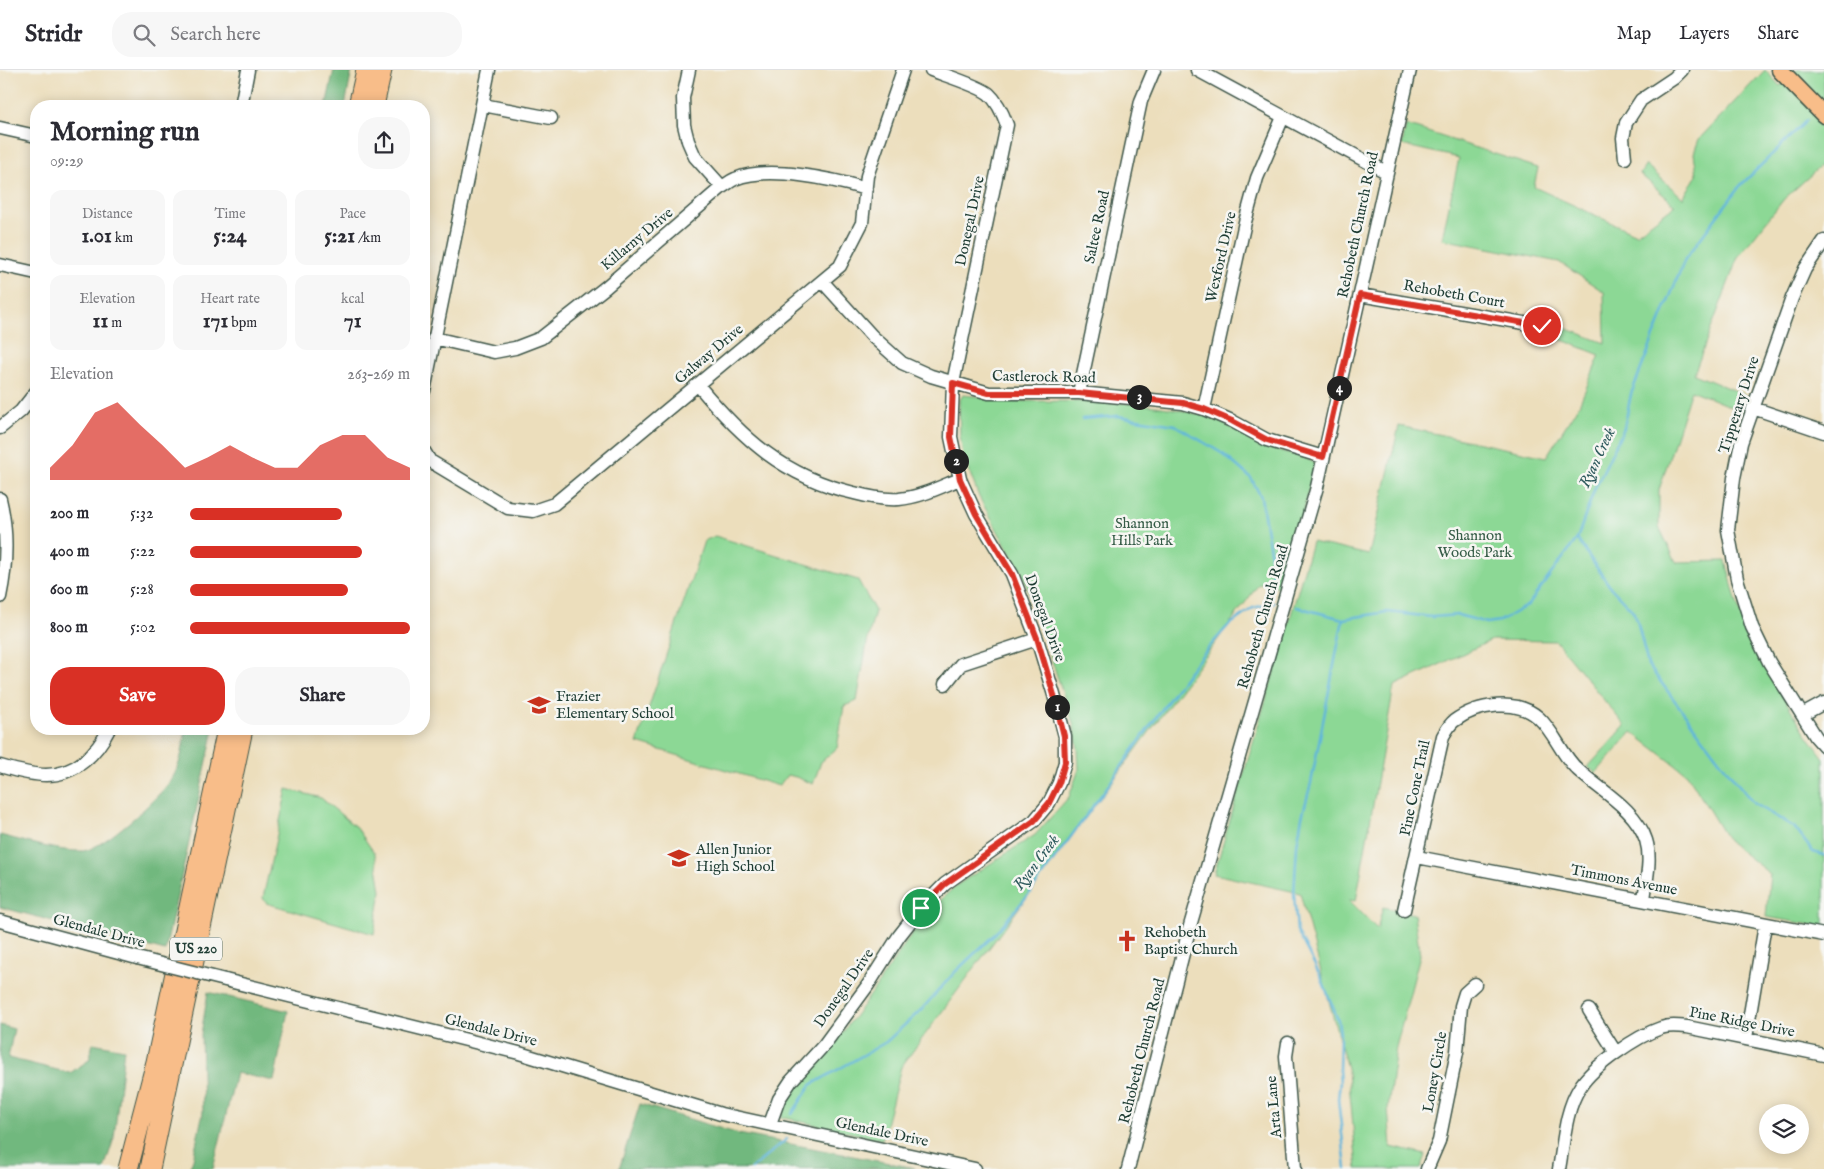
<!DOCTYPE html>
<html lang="en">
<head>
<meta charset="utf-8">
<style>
	body { margin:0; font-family:"IM FELL English",serif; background:#f7f7f7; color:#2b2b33; height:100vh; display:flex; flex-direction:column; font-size:19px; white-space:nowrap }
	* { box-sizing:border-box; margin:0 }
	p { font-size:16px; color:#7c7c81 }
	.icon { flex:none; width:28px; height:28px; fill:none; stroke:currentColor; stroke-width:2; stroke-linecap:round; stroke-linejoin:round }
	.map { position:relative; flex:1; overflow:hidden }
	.sheet { position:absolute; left:30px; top:30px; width:400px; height:635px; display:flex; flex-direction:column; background:#fff; border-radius:20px; box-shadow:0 2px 12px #0003 }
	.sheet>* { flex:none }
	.buttons { position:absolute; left:1759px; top:1034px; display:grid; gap:10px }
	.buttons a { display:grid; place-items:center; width:50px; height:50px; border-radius:50%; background:#fff; box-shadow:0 2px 12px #0003; font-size:25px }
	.pin { position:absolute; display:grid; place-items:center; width:42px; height:42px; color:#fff; margin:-21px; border:2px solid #fff; border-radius:50%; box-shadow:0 1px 5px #0007 }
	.km { position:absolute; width:25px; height:25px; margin:-12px; border-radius:50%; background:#222; color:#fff; font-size:14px; line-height:25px; text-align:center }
	.round { display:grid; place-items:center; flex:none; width:52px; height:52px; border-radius:20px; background:#f7f7f7 }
	.head { display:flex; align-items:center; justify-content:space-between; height:85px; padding:0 20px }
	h1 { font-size:28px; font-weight:700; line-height:38px }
	.metrics { display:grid; grid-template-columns:repeat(3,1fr); gap:8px; height:85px; padding:5px 20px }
	.metrics div { display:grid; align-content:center; border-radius:12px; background:#f7f7f7; text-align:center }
	.metrics b { font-size:21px; font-weight:700 }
	.metrics small { font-size:14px; font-weight:400 }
	.metrics p { font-size:14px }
	.chart { height:140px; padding:10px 20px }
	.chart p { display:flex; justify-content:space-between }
	.chart svg { width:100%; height:90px; margin-top:5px; fill:#d93025; opacity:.7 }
	.action { display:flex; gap:10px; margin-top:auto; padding:10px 20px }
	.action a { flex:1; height:58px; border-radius:20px; background:#d93025; color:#fff; font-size:20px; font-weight:700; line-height:58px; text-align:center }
	.action a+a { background:#f7f7f7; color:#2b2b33 }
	ul { padding:0 20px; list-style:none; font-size:16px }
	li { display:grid; grid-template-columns:80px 60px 1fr; align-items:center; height:38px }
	li i { height:12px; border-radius:6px; background:#d93025 }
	header { display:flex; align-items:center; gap:30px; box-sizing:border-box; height:70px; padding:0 25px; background:#fff; border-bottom:1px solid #e1e1e2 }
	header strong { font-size:24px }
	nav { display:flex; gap:28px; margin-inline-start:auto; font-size:18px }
	.search { width:350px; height:45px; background:#f7f7f7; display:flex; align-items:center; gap:12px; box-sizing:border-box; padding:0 18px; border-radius:20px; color:#7c7c81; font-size:19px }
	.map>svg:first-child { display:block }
	.green { fill:#8cd895; stroke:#568a64 }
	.forest { fill:#71b87e; stroke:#487a59 }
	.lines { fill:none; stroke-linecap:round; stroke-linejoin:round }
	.stream { stroke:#5fb5dc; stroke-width:2.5 }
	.minor-casing { stroke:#3e5548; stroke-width:15 }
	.major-casing { stroke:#3e5548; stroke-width:19 }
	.highway-casing { stroke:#3e5548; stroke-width:21 }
	.minor { stroke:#fff; stroke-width:12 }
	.major { stroke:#f8bd89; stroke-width:16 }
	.highway { stroke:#f8bd89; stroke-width:19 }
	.minor-bridge-casing { stroke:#3e5548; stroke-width:15; stroke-linecap:butt }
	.minor-bridge { stroke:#fff; stroke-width:12 }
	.route-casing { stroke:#fff; stroke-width:10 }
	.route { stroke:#d93025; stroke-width:6 }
	.labels { text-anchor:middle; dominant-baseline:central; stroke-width:5; stroke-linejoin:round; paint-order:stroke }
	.shield { fill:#f6f6f2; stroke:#60746d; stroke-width:1 }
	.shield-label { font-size:14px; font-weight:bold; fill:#1f3d34 }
	.street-label { font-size:15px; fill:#1f3d34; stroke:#f6f6f2 }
	.park-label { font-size:15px; fill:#355c47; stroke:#f6f6f2 }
	.poi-label { font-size:15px; fill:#1f3d34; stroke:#f6f6f2; text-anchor:start }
	.water-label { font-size:16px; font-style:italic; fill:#2f5b5e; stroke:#f6f6f2 }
</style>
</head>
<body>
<header>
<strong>Stridr</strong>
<div class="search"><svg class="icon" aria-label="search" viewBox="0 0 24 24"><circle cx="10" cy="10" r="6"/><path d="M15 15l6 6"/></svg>Search here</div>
<nav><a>Map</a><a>Layers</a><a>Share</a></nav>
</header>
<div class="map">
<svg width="1824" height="1099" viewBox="0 0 1824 1099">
	<rect width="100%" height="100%" fill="#f6f6f2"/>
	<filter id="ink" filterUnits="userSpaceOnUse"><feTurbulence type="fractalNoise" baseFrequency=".02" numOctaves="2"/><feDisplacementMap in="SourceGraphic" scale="10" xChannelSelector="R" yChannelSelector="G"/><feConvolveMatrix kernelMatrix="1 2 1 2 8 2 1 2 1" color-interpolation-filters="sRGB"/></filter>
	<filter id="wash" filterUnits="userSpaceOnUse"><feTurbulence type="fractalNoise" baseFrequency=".0096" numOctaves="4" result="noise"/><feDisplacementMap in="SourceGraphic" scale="20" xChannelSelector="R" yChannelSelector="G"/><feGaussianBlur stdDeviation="1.12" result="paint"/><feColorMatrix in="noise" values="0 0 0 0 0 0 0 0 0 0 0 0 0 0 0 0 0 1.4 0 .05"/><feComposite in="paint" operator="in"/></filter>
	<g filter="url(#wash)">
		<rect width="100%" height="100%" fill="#ecdebc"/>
		<!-- green -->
		<path class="green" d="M1765 0 1780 16 1797 0H1824V93L1784 129 1738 187 1694 304 1750 327 1743 342 1691 320 1659 420V457L1676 492 1726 491 1736 530 1748 566 1775 614 1805 662 1824 688V857L1766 847 1770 804 1728 771 1687 704 1632 662 1596 703 1588 697 1625 656 1556 571 1492 570 1394 616 1356 831 1349 830 1377 859 1383 837 1414 844 1420 885 1396 977 1388 1038 1391 1077 1426 1085 1421 1099H1357L1348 1002 1300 823 1214 804C1246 693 1281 583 1312 472L1369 485 1399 356 1546 387 1579 335 1600 285 1557 268 1562 257 1605 273 1604 222 1559 192 1442 169 1459 88 1402 75 1406 55 1538 98 1534 117 1636 164 1675 135 1640 104 1646 95 1683 128 1697 105 1694 83 1699 69Z
			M963 325C979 326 996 330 1012 331 1078 332 1144 328 1208 347 1229 354 1247 367 1266 376 1279 382 1308 386 1315 394L1297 470 1282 517 1259 514 901 997 882 1070 781 1047 785 1031 825 986 872 923 915 859 937 833 957 815 1035 765 1069 727 1079 699 1078 679 1073 653 1024 508 979 427 963 385 960 366 959 331Z
			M715 466 858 510 875 541 867 573 857 631 844 636 837 678 821 692 813 714 796 707 787 705 779 716 637 673 704 471Z
			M287 719 321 728 357 758 375 784 381 821 374 864 266 833 263 828Z"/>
		<!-- forest -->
		<path class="forest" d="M334 0H352L345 36H326Z
			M186 659H214L165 881 0 837V765C24 771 58 782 83 781 103 779 159 728 171 710 181 696 183 675 186 659Z
			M208 922 288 941 274 1011 236 1003 213 1099H189L193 1089 203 1042 201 964Z
			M0 955 14 959 8 988 70 1003 89 990 93 973 124 979 114 1068 104 1099H0Z
			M640 1034 739 1064 915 1098 619 1099Z"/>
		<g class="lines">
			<!-- stream -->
			<path class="stream" d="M1082 349 1118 346 1175 355 1223 384 1251 408 1261 427 1270 481 1272 504 1268 535
				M1577 469 1611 518 1633 541 1637 550 1648 595 1727 700 1754 734 1794 757 1813 782 1824 785
				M1297 537 1343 549 1387 542 1432 547 1458 545 1487 553 1500 551 1528 535 1577 469 1595 418 1624 358 1631 324 1685 189 1740 116 1807 50
				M1343 549 1311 713 1302 747 1297 775 1294 824 1297 861 1321 907 1338 950 1340 964 1339 1000 1340 1012 1338 1029 1346 1099
				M792 1044 811 1015 886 972 922 939 955 902 993 866 1029 824 1110 713 1189 601 1210 576 1228 556 1253 538 1274 533
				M751 1099 787 1069"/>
		</g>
	</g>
	<g filter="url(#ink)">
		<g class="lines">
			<!-- minor casing -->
			<g class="minor-casing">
				<path id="minor" d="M689 0 683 28 684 55 688 71 695 87 722 117
					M1197 0 1386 102
					M483 35 551 48
					M241 36 248 0
					M0 58 36 66
					M1625 88 1623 68 1626 53 1641 30 1674 8 1682 0
					M1824 171 1805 199 1792 228 1741 373 1734 408 1728 460 1737 509 1752 557 1769 592 1816 667 1824 676
					M0 195 36 203
					M822 211 872 266 902 293 931 306 989 323H1079L1183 333 1204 339 1232 351 1267 370 1323 387
					M1360 225 1542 256
					M434 268 494 282 515 278 541 268 606 217 722 117C726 115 730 111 735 109 767 95 833 109 866 119
					M698 315C742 368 784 407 854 423 869 427 883 430 899 429 921 427 940 417 960 409
					M424 321 489 0
					M1079 323 1141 31 1154 0
					M1753 338 1824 362
					M1204 339 1245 152 1257 108 1283 47
					M0 358 21 341 36 322
					M424 381 430 391 508 438 533 441 554 434 840 196 862 153 867 106 903 0
					M0 429C8 462 7 494 0 527
					M945 614 961 594 1037 569
					M1802 645 1824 633
					M0 696C14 700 31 705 46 705 76 705 97 683 109 659
					M1417 787 1824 865
					M1404 840 1443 666C1446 661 1450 654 1454 651 1477 634 1517 628 1539 648 1555 663 1562 686 1578 700 1601 721 1636 739 1646 770 1652 789 1646 811 1644 830
					M0 851 137 888
					M225 910 519 983 721 1044 975 1099
					M1589 940 1616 983
					M1746 968 1765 855
					M1288 973 1286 986 1295 1099
					M770 1054 779 1029 791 1011 824 975 868 915 899 866 921 838 945 814 1034 751 1049 733 1059 713 1065 692V666L1054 625 1037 569 1012 504 976 444 960 409 951 367 953 313 1007 55C1003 44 998 32 989 24 980 16 944 5 931 0
					M1128 1099 1190 856 1317 417 1410 0
					M1427 1099 1439 1071 1457 982 1461 936 1465 923 1475 914
					M1559 1099C1564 1072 1565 1040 1580 1017 1593 996 1637 966 1661 958 1669 955 1678 956 1687 957L1824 985"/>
			</g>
			<!-- major casing -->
			<g class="major-casing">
				<path id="major" d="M1780 0 1824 45"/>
			</g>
			<!-- highway casing -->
			<g class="highway-casing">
				<path id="highway" d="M358 36 366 0
					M374 36 382 0
					M128 1099 156 992 227 659
					M150 1099 243 659"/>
			</g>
			<!-- minor -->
			<use href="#minor" class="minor"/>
			<!-- major -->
			<use href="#major" class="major"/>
			<!-- highway -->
			<use href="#highway" class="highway"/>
			<!-- minor-bridge casing -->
			<g class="minor-bridge-casing">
				<path id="minor-bridge" d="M137 888 225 910"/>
			</g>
			<!-- minor-bridge -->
			<use href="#minor-bridge" class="minor-bridge"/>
		</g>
	</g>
	<g class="lines" filter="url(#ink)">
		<!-- route casing -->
		<g class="route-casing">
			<path id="route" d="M921 838 945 814 1034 751 1049 733 1059 713 1065 692 1064 666 1054 625 1037 568 1012 504 976 444 960 409 951 367 953 313 989 323H1079L1183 333 1204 339 1232 351 1267 370 1323 387 1360 225 1542 256"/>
		</g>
		<!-- route -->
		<use href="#route" class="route"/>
	</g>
	<!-- icons -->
	<defs>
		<g id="school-bare" transform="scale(1.725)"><path d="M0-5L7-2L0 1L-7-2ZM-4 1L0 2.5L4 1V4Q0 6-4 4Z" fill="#c8321e" stroke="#f6f6f2" stroke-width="2.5" paint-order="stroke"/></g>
		<g id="church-bare" transform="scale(1.725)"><path d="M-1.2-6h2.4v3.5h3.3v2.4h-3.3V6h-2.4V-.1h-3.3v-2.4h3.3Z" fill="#c8321e" stroke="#f6f6f2" stroke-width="2.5" paint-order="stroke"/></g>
	</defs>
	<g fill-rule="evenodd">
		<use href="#school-bare" x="539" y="635"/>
		<use href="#school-bare" x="679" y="788"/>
		<use href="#church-bare" x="1127" y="871"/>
	</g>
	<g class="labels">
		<!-- shield labels -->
		<rect class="shield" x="170" y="867.5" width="52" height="23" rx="4"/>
		<g class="shield-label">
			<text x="196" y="879">US 220</text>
		</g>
		<!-- street labels -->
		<g class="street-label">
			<text transform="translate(970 151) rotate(-78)">Donegal Drive</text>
			<text transform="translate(1358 155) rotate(-78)">Rehobeth Church Road</text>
			<text transform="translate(1097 157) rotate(-78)">Saltee Road</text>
			<text transform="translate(637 169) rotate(-40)">Killarny Drive</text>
			<text transform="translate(1221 187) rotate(-77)">Wexford Drive</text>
			<text transform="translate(1454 224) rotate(10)">Rehobeth Court</text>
			<text transform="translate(709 284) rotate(-40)">Galway Drive</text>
			<text transform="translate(1044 307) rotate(1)">Castlerock Road</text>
			<text transform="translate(1739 335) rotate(-72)">Tipperary Drive</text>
			<text transform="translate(1263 547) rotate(-74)">Rehobeth Church Road</text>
			<text transform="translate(1045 548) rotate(70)">Donegal Drive</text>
			<text transform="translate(1415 718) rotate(-78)">Pine Cone Trail</text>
			<text transform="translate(1624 810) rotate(11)">Timmons Avenue</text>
			<text transform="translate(99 861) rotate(15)">Glendale Drive</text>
			<text transform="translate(844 918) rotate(-55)">Donegal Drive</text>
			<text transform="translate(1742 952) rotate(11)">Pine Ridge Drive</text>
			<text transform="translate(491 960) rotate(14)">Glendale Drive</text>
			<text transform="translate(1142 981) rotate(-76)">Rehobeth Church Road</text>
			<text transform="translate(1435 1002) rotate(-80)">Loney Circle</text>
			<text transform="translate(1274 1037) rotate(-95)">Arta Lane</text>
			<text transform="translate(882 1062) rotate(12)">Glendale Drive</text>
		</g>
		<!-- park labels -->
		<g class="park-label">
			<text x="1142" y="453">Shannon<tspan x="1142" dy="17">Hills Park</tspan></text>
			<text x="1475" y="465">Shannon<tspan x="1475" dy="17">Woods Park</tspan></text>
		</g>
		<!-- poi labels -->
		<g class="poi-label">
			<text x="556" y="626">Frazier<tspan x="556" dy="17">Elementary School</tspan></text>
			<text x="696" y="779">Allen Junior<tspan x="696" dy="17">High School</tspan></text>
			<text x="1144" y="862">Rehobeth<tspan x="1144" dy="17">Baptist Church</tspan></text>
		</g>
		<!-- water labels -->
		<g class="water-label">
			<text transform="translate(1598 388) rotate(-65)">Ryan Creek</text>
			<text transform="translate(1037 793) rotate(-53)">Ryan Creek</text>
		</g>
	</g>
</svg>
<div class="buttons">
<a><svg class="icon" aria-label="layers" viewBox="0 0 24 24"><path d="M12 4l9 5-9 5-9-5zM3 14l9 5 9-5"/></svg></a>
</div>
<div class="pin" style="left:921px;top:838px;background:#1e9e55"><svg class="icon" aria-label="arrive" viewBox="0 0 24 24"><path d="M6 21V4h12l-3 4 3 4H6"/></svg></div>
<div class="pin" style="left:1542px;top:256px;background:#d93025"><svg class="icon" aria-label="check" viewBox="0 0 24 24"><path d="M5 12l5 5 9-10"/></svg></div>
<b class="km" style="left:1057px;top:637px">1</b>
<b class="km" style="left:956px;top:391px">2</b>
<b class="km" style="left:1139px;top:327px">3</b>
<b class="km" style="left:1339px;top:318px">4</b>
<section class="sheet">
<div class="head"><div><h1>Morning run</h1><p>09:29</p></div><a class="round"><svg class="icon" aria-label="share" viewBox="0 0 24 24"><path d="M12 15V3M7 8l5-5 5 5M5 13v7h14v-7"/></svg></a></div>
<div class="metrics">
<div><p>Distance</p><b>1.01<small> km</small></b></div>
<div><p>Time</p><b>5:24</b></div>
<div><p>Pace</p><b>5:21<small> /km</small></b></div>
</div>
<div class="metrics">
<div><p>Elevation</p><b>11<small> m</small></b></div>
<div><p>Heart rate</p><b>171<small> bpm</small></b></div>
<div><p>kcal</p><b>71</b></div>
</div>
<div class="chart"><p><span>Elevation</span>263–269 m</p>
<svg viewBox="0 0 160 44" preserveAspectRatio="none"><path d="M0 44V38L10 27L20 11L30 6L40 17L50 27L60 38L70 33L80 27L90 33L100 38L110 38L120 27L130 22L140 22L150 33L160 38V44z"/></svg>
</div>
<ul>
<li><b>200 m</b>5:32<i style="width:69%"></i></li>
<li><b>400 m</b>5:22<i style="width:78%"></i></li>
<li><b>600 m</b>5:28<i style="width:72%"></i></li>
<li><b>800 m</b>5:02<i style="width:100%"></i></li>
</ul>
<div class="action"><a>Save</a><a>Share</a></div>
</section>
</div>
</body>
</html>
